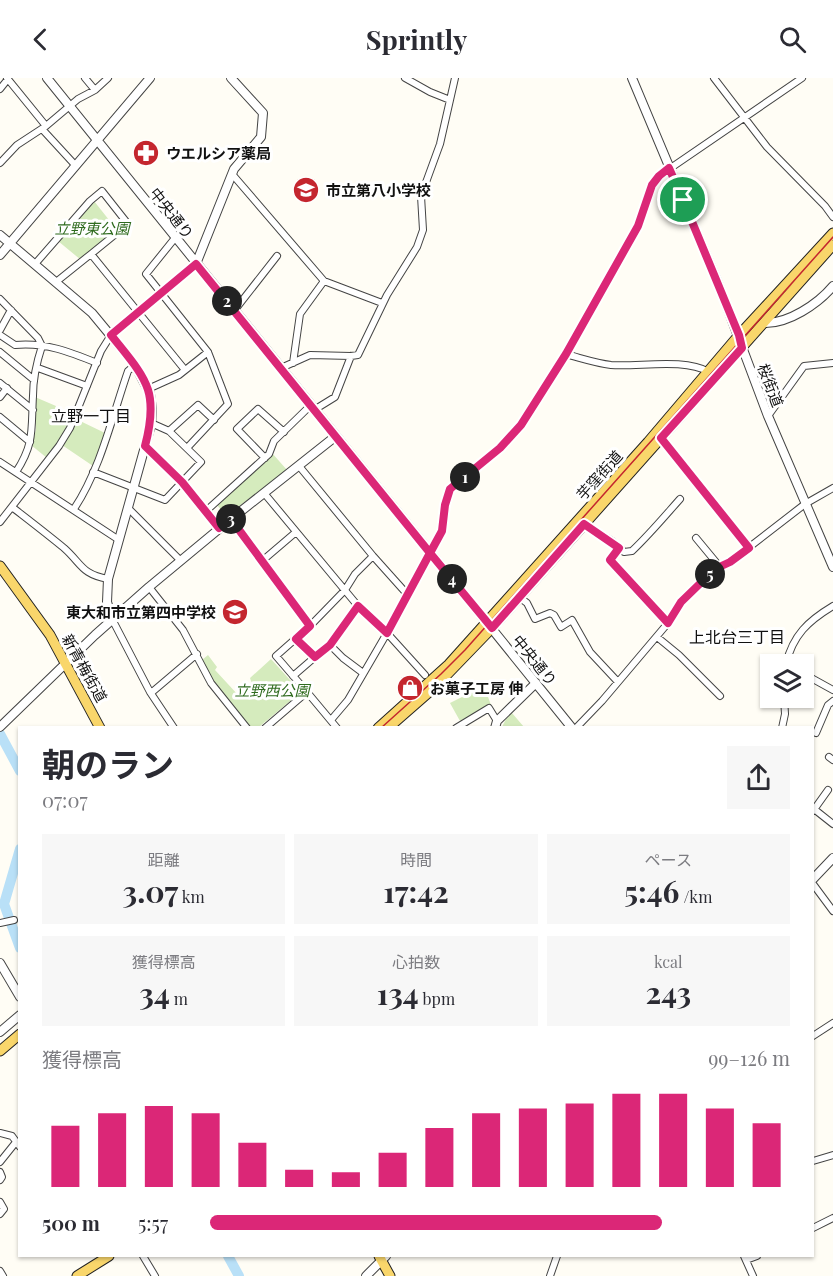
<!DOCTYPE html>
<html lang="ja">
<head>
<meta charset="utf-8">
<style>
	body { margin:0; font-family:"Playfair Display","Noto Sans JP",serif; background:#f7f7f7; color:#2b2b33; height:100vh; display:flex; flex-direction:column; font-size:22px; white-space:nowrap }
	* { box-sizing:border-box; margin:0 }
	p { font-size:20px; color:#7c7c81 }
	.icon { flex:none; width:33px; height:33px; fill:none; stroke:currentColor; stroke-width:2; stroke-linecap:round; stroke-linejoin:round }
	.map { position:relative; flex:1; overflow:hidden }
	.sheet { position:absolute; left:18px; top:648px; width:796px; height:531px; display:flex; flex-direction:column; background:#fff; border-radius:0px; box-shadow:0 2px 4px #0004 }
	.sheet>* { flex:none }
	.buttons { position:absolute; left:760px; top:576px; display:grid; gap:12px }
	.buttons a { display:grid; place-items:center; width:54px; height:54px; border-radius:0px; background:#fff; box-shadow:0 2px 4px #0004; font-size:30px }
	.pin { position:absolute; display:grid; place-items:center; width:51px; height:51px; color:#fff; margin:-26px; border:3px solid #fff; border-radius:50%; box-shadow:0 2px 6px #0007 }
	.km { position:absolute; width:30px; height:30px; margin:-15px; border-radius:50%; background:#222; color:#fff; font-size:16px; line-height:30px; text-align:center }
	.round { display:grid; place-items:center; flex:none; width:63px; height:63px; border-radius:0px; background:#f7f7f7 }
	.summary { display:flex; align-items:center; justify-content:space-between; height:102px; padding:0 24px }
	h1 { font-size:33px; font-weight:700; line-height:45px }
	.stats { display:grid; grid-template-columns:repeat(3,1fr); gap:9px; height:102px; padding:6px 24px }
	.stats div { display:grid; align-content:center; border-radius:0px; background:#f7f7f7; text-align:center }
	.stats b { font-size:30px; font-weight:700 }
	.stats small { font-size:16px; font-weight:400 }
	.stats p { font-size:16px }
	.chart { height:168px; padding:12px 24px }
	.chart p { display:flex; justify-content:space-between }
	.chart svg { width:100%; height:108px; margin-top:6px; stroke:#db2777; stroke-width:6 }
	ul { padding:0 24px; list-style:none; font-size:20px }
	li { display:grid; grid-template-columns:96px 72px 1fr; align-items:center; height:45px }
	li i { height:15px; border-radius:8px; background:#db2777 }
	header { display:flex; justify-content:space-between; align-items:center; height:78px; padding:0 24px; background:#fff; font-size:27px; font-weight:700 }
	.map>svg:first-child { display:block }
	.green { fill:#d5ebbd }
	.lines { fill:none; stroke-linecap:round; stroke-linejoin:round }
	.river { stroke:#b9e0f7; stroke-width:10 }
	.minor-casing { stroke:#444; stroke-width:8 }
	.tertiary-casing { stroke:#444; stroke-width:10 }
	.primary-casing { stroke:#222; stroke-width:11 }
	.minor { stroke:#fff; stroke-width:6 }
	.tertiary { stroke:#fff; stroke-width:8 }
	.primary { stroke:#f9d66b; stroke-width:9 }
	.rail { stroke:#c4262e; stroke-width:1.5 }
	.route-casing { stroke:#fff; stroke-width:12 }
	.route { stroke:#db2777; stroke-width:8 }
	.labels { text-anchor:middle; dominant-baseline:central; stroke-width:6; stroke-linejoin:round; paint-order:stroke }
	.poi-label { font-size:15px; font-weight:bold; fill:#111; stroke:#fff; text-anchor:start }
	.street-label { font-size:15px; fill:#111; stroke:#fff }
	.park-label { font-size:15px; font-style:italic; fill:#2f6b1f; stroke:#fff }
	.neighbourhood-label { font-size:16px; fill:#111; stroke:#fff }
</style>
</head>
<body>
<header><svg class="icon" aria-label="back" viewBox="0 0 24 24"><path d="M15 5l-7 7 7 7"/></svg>Sprintly<svg class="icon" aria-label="search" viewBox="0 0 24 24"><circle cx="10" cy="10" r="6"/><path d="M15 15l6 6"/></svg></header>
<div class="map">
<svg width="833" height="1198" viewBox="0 0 833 1198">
	<rect width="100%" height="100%" fill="#fffdf5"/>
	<!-- green -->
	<path class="green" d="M94 123 117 152 81 182 58 163Z
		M35 319 56 328 51 340 69 348 47 380 31 367 36 352Z
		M76 341 105 355 93 388 62 367Z
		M272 375 287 392 226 438 217 427 271 379Z
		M208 577 217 589 215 592 239 618 252 606 250 600 271 581 301 614 259 649H251L213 605 202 582Z
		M484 608 491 627 460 643 450 625Z
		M512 635 524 649H502L506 641Z"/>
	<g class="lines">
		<!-- river -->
		<path class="river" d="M0 656 20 693
			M20 771 4 826 20 870
			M228 1178 239 1198"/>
		<!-- minor casing -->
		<g class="minor-casing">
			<path id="minor" d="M7 0 46 48
				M85 0 95 12
				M405 0 430 14 450 22
				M714 0 767 69 825 128 833 139
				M0 11 8 1
				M42 51 76 88
				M0 85 17 67 46 48 78 21 95 12 108 0
				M232 96 324 203 300 236 293 285
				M175 160 146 196 208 274 228 326 187 370
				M35 186 90 123 102 113 128 146 91 176
				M324 203 382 225
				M56 204 91 176 185 292
				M0 221 38 260 42 268C37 283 33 301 33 318 31 351 35 365 16 394
				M234 233 277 178
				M0 252 11 232
				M0 257 15 267C45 264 70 274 97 285
				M0 274 34 302
				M565 276C581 280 595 285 611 287 640 289 684 280 709 294
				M38 290 87 308
				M281 290 310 277 351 278 358 277 387 217 417 169 423 152 421 118 440 66 455 0
				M0 305 33 332
				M148 311 179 297 208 274
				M0 319 7 310
				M314 332 335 319 351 278
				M768 338 804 288 833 285
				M0 339 30 364
				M169 353 198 327 214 342
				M661 360 749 470
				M145 368 182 404 219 450
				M265 380 237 351 258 331 284 354
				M0 384 119 462
				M299 388 373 478 407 516 387 555 358 528 330 567 343 580 363 595
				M93 394 165 422 201 384 169 353 151 345
				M264 415 358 528
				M12 429C30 443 47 456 64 470 82 486 81 496 108 501
				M128 430 180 482
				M74 431C101 390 112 339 128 293L135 287
				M206 433 269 376 274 363 311 327
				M231 441 310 548
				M0 444 59 368 70 350 101 273 111 257 196 186
				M584 446 612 463 624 474 632 473C649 457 664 439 680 421
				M696 460 720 489
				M619 470 610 482 668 545
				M262 483 296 454
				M149 509 183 552 211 605 247 650
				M407 516 442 453 445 427 450 411 499 370 521 347 565 276 637 148 652 107 659 98 802 0
				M519 519 527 525 535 541 550 535 554 537 561 549 572 542 590 574 618 604
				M112 541 150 614 174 650
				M657 559 679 577 720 618
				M296 561 315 579 330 567
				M786 586C793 557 808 543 833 528
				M804 596 833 612
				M293 598 315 579
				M307 614 337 650
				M151 615 197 576
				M331 642 348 622 387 555 425 597
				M265 650 307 614 276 578 310 548 345 512 355 496 373 478
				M456 650 489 630 497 643
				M576 650 602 623 668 545 681 524 715 491 730 484 805 426 833 410
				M782 650 785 636 784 620
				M816 655 828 627 833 623
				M829 679 833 682
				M814 731 833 746
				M813 733 828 712
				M813 806 833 833
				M0 845 14 842
				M813 958 833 945
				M0 1055 12 1058 20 1069
				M813 1083 833 1077
				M0 1084 16 1064
				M0 1094 2 1099 0 1102
				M0 1124 4 1131 0 1136
				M813 1150 833 1140
				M143 1178 155 1198
				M744 1178 753 1198
				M746 1182 757 1178
				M0 1193 3 1198
				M550 1198 557 1178"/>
		</g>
		<!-- tertiary casing -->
		<g class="tertiary-casing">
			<path id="tertiary" d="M47 0 572 650
				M632 0 718 205 768 338 833 489
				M0 157 92 235 135 287 150 316 152 331 151 347 108 501 107 524 112 541
				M0 177 150 0
				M196 186 234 91 261 59 263 35 231 0
				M764 245C788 246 818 226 833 208
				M0 649 95 557 149 509 231 441 336 358
				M495 650 497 643 536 605
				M813 801 833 780
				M0 885 20 919
				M0 954 20 937
				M366 1198 386 1178"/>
		</g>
		<!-- primary casing -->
		<g class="primary-casing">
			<path id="primary" d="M0 488 50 557 100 650
				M378 650 449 586 648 364 739 257 833 155
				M388 650 436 608 492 550 833 167
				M0 973 20 956
				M379 1178 390 1198
				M77 1198 109 1178"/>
		</g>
		<!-- minor -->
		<use href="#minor" class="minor"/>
		<!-- tertiary -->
		<use href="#tertiary" class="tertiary"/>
		<!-- primary -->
		<use href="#primary" class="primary"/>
		<!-- rail -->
		<path class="rail" d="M381 650 441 596 465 572 833 159"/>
	</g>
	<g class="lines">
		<!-- route casing -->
		<g class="route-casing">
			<path id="route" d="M683 122 669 90 659 98 652 107 638 148 566 276 521 347 500 370 450 411 445 427 442 453 430 475 196 186 111 257C145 300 160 311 145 368L182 404 219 450 231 441 310 548 296 561 315 579 330 567 358 528 387 555 430 475 492 550 584 446 619 470 610 482 668 545 681 524 715 491 730 484 749 470 661 360 742 270 739 257 683 122"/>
		</g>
		<!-- route -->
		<use href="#route" class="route"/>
	</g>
	<!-- icons -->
	<defs>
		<g id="pharmacy-disc" transform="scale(1.35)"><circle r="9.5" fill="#c4262e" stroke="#fff"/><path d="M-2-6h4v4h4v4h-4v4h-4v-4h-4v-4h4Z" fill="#fff"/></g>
		<g id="school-disc" transform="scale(1.35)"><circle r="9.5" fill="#c4262e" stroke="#fff"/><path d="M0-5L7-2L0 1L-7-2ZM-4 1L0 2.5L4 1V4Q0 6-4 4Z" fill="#fff"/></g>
		<g id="shop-disc" transform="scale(1.35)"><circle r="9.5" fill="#c4262e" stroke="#fff"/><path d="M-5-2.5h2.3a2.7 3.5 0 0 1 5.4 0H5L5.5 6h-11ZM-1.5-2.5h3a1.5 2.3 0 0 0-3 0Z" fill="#fff"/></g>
	</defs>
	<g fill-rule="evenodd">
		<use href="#pharmacy-disc" x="146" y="75"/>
		<use href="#school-disc" x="306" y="112"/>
		<use href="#school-disc" x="235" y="534"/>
		<use href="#shop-disc" x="410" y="610"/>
	</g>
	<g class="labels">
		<!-- poi labels -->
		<g class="poi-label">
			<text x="166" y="75">ウエルシア薬局</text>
			<text x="326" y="112">市立第八小学校</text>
			<text x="216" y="534" text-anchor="end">東大和市立第四中学校</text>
			<text x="430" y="610">お菓子工房 伸</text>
		</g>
		<!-- street labels -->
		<g class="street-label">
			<text transform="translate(172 135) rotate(52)">中央通り</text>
			<text transform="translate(771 307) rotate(69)">桜街道</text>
			<text transform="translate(599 397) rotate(-48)">芋窪街道</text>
			<text transform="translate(535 582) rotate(51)">中央通り</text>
			<text transform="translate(85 590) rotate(61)">新青梅街道</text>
		</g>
		<!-- park labels -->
		<g class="park-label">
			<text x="92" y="150">立野東公園</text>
			<text x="272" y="612">立野西公園</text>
		</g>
		<!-- neighbourhood labels -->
		<g class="neighbourhood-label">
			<text x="91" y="337">立野一丁目</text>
			<text x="737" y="558">上北台三丁目</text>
		</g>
	</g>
</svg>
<div class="buttons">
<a><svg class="icon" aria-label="layers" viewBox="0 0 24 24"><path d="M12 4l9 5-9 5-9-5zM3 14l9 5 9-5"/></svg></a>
</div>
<div class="pin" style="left:683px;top:122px;background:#1e9e55"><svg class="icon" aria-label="arrive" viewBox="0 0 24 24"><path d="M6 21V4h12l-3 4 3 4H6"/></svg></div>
<b class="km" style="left:465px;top:399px">1</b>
<b class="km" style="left:227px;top:223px">2</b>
<b class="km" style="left:231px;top:441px">3</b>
<b class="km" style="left:452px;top:501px">4</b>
<b class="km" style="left:710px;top:496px">5</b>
<section class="sheet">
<div class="summary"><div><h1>朝のラン</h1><p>07:07</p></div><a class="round"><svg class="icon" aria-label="share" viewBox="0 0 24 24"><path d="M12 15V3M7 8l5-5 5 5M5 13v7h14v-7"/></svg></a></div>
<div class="stats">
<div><p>距離</p><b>3.07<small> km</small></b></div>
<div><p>時間</p><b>17:42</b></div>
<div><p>ペース</p><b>5:46<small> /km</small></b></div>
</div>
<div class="stats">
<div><p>獲得標高</p><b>34<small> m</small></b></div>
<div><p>心拍数</p><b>134<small> bpm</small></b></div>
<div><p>kcal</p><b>243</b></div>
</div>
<div class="chart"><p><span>獲得標高</span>99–126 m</p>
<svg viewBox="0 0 160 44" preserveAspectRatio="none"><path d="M5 44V19M15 44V14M25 44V11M35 44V14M45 44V26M55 44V37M65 44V38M75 44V30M85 44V20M95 44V14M105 44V12M115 44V10M125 44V6M135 44V6M145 44V12M155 44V18"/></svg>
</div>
<ul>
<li><b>500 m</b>5:57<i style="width:78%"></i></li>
</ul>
</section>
</div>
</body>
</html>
